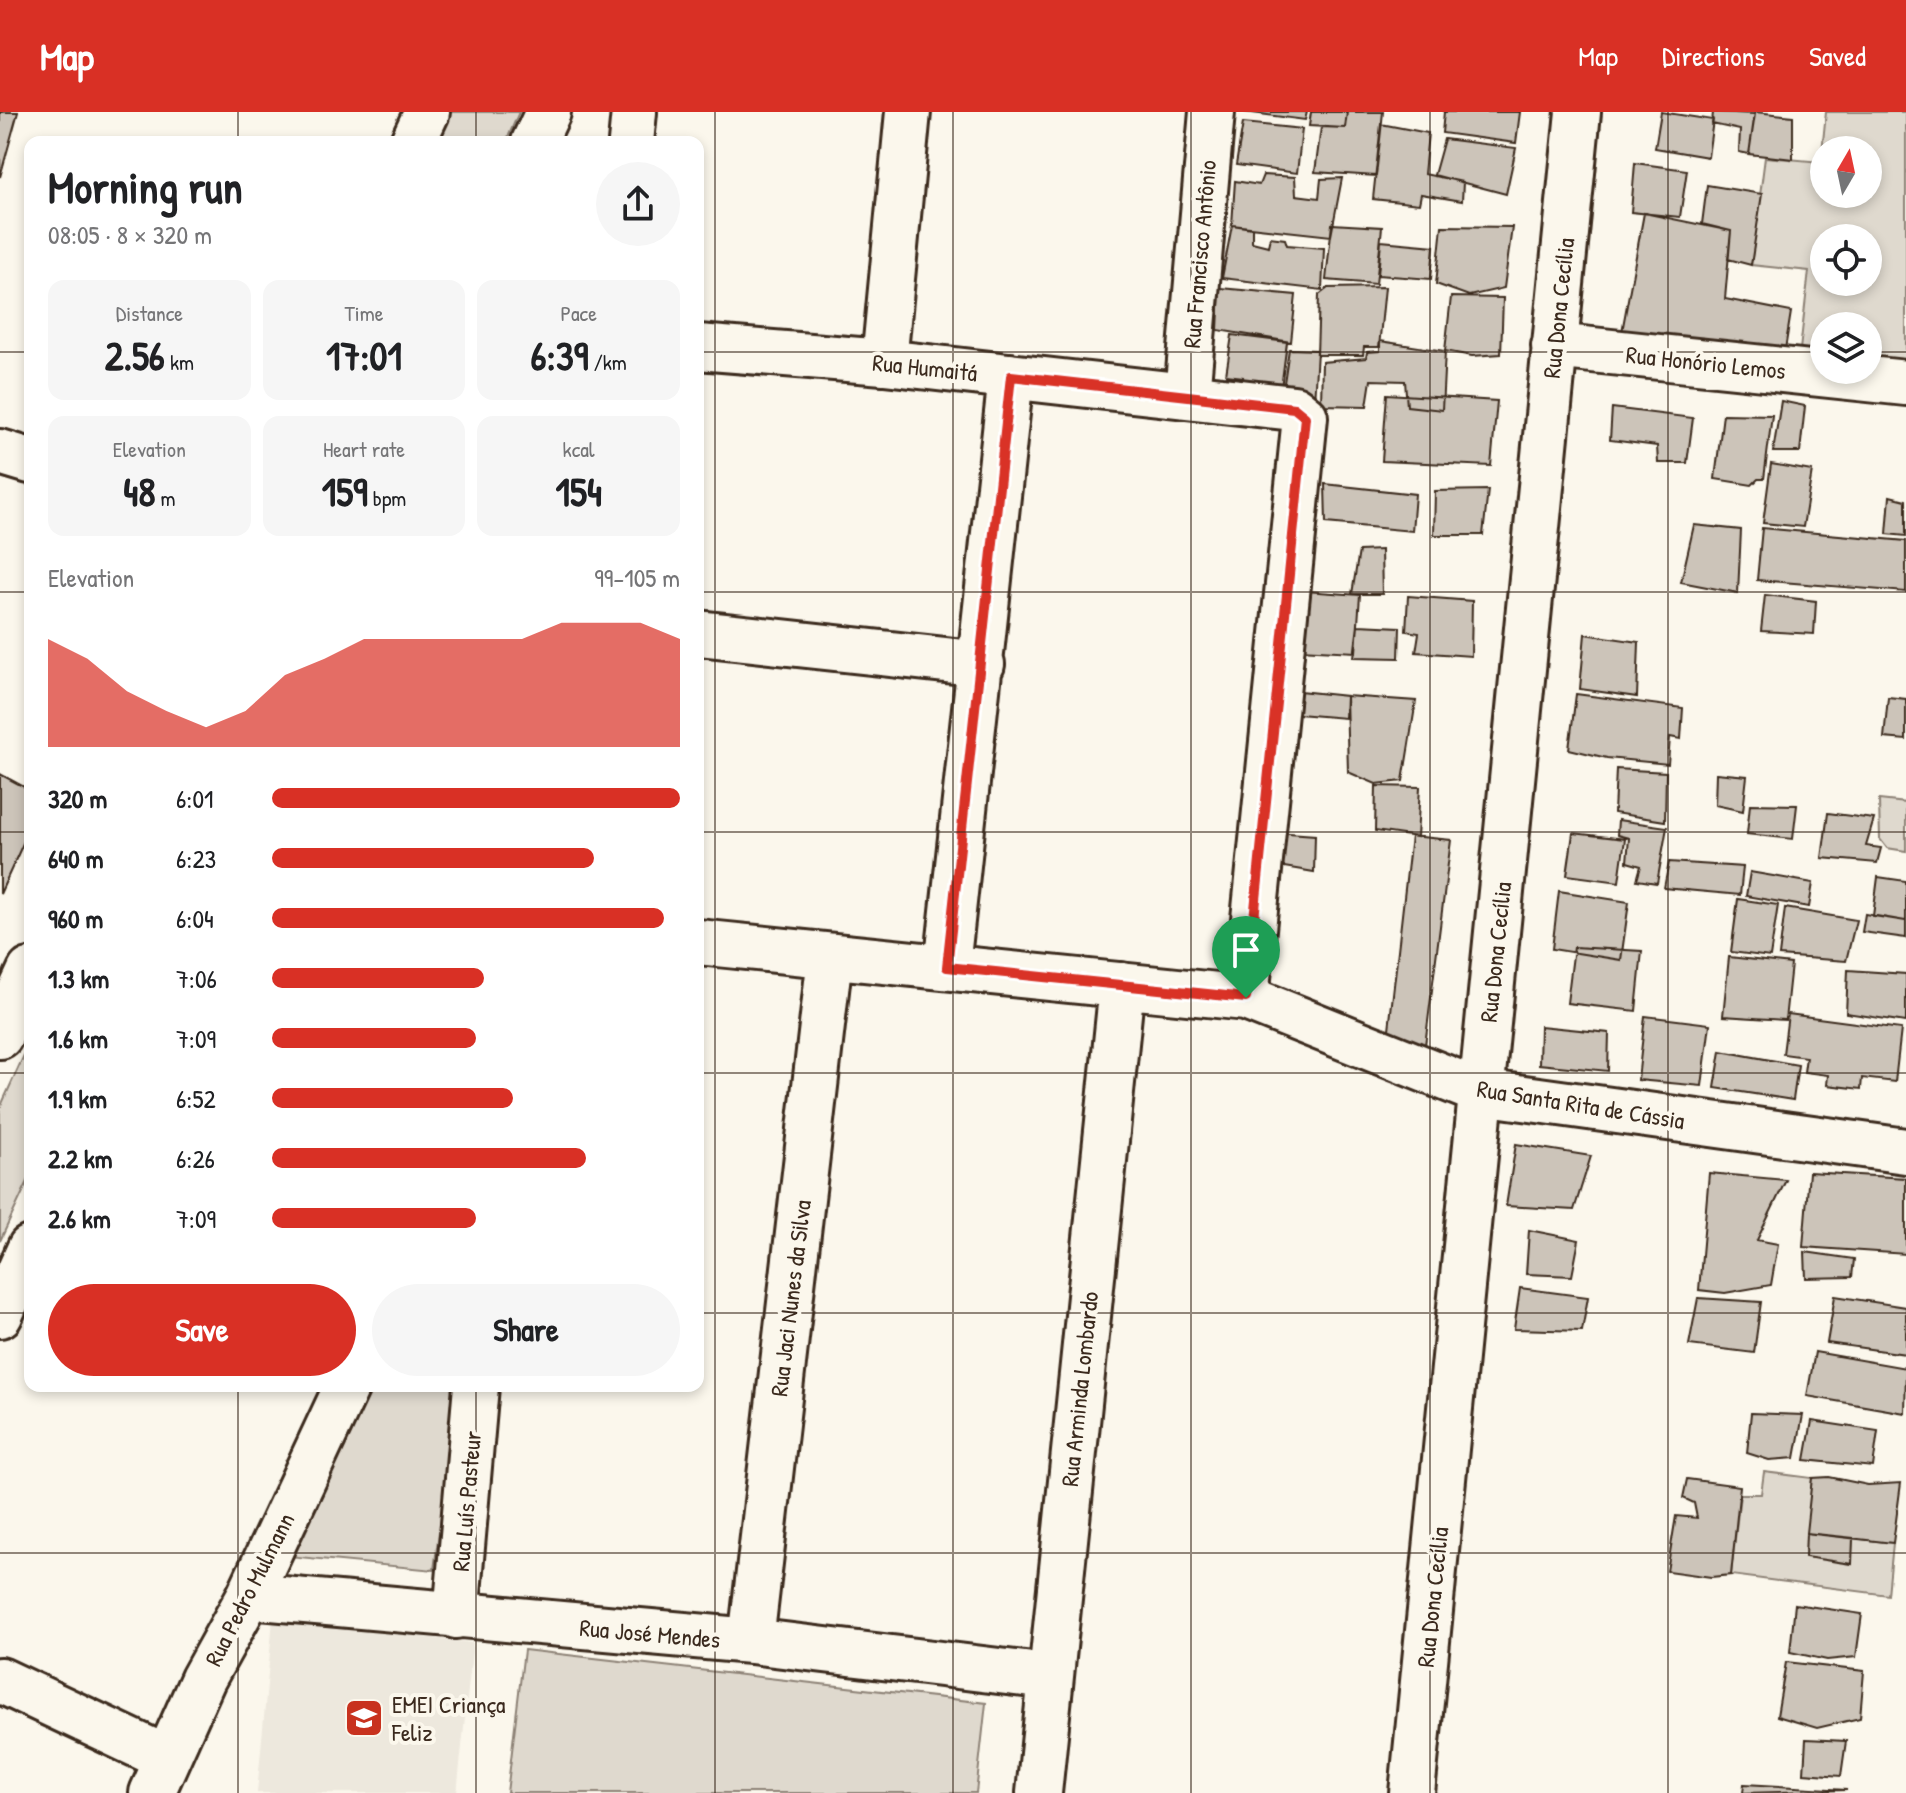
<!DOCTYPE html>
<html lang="en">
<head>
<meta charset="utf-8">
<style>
	body { margin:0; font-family:"Patrick Hand",sans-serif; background:#f6f6f6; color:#202124; height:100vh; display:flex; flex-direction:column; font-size:30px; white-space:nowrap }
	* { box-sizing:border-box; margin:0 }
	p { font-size:26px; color:#757577 }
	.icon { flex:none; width:44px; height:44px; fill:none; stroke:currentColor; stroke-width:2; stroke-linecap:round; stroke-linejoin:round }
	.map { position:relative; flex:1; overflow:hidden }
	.drawer { position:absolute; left:24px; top:24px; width:680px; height:1256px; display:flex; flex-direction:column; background:#fff; border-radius:16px; box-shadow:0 4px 12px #0003 }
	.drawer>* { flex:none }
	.needle { width:52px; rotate:9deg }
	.fabs { position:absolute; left:1810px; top:24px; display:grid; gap:16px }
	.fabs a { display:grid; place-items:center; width:72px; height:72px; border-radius:50%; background:#fff; box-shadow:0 4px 12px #0003; font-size:40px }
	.pin { position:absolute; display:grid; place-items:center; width:68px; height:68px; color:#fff; margin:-82px -34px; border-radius:50% 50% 50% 0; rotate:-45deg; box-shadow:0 0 8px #0007 }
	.pin .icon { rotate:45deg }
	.round { display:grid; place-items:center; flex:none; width:84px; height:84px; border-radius:42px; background:#f6f6f6 }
	.head { display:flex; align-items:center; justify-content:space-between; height:136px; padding:0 24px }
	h1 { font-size:44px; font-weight:700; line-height:60px }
	.figures { display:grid; grid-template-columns:repeat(3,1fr); gap:12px; height:136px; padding:8px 24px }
	.figures div { display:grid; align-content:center; border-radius:16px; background:#f6f6f6; text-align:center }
	.figures b { font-size:40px; font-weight:700 }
	.figures small { font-size:22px; font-weight:400 }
	.figures p { font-size:22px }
	.chart { height:224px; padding:16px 24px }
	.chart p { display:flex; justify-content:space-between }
	.chart svg { width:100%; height:144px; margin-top:8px; fill:#d93025; opacity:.7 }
	.primary-button { display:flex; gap:16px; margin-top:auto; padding:16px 24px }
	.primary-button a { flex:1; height:92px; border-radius:48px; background:#d93025; color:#fff; font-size:32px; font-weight:700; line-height:92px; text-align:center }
	.primary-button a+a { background:#f6f6f6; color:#202124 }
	ul { padding:0 24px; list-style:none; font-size:26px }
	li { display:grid; grid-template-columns:128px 96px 1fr; align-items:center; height:60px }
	li i { height:20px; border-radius:10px; background:#d93025 }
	header { display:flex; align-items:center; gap:48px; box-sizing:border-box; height:112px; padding:0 40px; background:#d93025; color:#fff }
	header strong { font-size:38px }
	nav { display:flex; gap:44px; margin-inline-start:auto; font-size:28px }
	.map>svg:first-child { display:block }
	.built { fill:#ede8dd }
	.green { fill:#dfd9ce; stroke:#8d8276; stroke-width:2; fill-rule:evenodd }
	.building { fill:#ccc4b9; stroke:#3b2a1e; stroke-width:2 }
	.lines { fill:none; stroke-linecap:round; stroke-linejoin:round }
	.minor-casing { stroke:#3b2a1e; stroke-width:50 }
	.major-casing { stroke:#3b2a1e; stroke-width:50 }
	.minor { stroke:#fbf7ec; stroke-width:44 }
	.major { stroke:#fbf7ec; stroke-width:44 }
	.route-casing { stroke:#fff; stroke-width:16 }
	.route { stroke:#d93025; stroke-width:10 }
	.grid { fill:none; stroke:#3b2a1e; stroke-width:2; stroke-opacity:0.55 }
	.labels { text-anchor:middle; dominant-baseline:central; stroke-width:8; stroke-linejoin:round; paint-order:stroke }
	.street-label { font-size:24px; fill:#3b2a1e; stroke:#fbf7ec }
	.poi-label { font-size:24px; fill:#3b2a1e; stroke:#fbf7ec; text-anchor:start }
</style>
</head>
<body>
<header>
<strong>Map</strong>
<nav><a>Map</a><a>Directions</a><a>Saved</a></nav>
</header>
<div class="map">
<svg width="1906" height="1681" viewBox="0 0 1906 1681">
	<rect width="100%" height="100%" fill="#fbf7ec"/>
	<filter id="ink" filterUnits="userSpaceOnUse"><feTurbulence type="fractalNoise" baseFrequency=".0125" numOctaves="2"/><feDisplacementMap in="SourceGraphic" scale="16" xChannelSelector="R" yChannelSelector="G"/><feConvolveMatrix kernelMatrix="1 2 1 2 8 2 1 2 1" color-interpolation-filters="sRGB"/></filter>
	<g filter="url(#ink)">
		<!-- built -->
		<path class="built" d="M273 1507 473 1531 457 1681H257Z"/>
		<!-- green -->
		<path class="green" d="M445 0H519L506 30H431Z
			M1826 0H1906V270L1868 246V214H1824V241L1800 238 1809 159 1751 153 1765 45 1821 50ZM1824 38H1868V82H1824ZM1824 126H1868V170H1824Z
			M1879 688 1906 691V739L1887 736 1880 727Z
			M30 930V1065L0 1129V996Z
			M355 1274H458L434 1458 277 1443Z
			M1764 1360 1812 1366 1806 1445 1851 1452 1853 1426 1893 1431 1888 1483 1731 1463 1740 1382H1761Z
			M524 1538 986 1591 976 1681H507Z"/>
		<!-- building -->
		<path class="building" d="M0 0H18L0 65Z
			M1244 0H1307L1305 8Z
			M1311 0H1347L1345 16 1309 14Z
			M1347 0H1383L1376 64 1315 60 1321 15 1345 16Z
			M1444 0H1520L1516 31 1442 21Z
			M1661 0 1713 8 1708 45 1655 36Z
			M1713 0 1755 2 1749 42 1739 40 1740 18 1712 12Z
			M1755 0 1793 4V47L1749 42Z
			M1243 11 1302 17 1297 61 1236 53Z
			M1381 12 1428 21 1424 62 1463 70 1462 89 1421 82 1419 92 1373 87Z
			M1444 27 1516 36 1506 82 1434 63Z
			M1635 51 1687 58 1680 105 1631 100Z
			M1263 63 1295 65 1296 83 1319 86 1321 67 1342 66 1331 124 1232 113 1235 69 1259 73Z
			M1707 73 1762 82 1751 153 1728 147 1731 119 1702 112Z
			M1644 101 1731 119 1725 187 1791 200 1783 250 1619 236Z
			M1332 112 1382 115 1376 172 1326 168Z
			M1232 113 1252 116V130L1268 134 1270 125 1285 127 1287 133 1324 136 1322 178 1222 166Z
			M1442 114 1512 115 1504 176 1469 184 1436 172Z
			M1381 129 1434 134 1431 167 1378 163Z
			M1385 175 1379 235H1364L1363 243H1317L1319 183 1328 176Z
			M1220 176 1296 183 1291 230 1218 218Z
			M1451 185 1503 186 1501 242 1472 244 1445 239Z
			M1232 223 1287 230 1281 276 1244 277 1243 265 1226 263Z
			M1380 229 1445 239 1442 298 1407 294 1405 269 1371 268 1367 294 1321 293 1322 250 1366 246 1367 240 1380 239Z
			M1289 237 1317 238 1314 291H1281Z
			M1387 282 1497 289 1491 354 1382 349Z
			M1781 289 1805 294 1800 340H1773Z
			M1612 296 1693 306 1687 351H1658L1657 334 1610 328Z
			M1723 302 1772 303 1764 367H1758L1752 373 1715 367Z
			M1771 352 1812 359 1803 415 1763 411Z
			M1325 372 1415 382 1412 419 1326 411Z
			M1488 378 1483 423H1434L1435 379Z
			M1890 384 1906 388V424L1887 422Z
			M1694 413 1741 418 1738 481 1681 470Z
			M1762 416 1906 429V480L1757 468Z
			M1381 438 1382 482H1352L1359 439Z
			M1305 479 1360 483 1356 540 1299 537Z
			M1765 483 1816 489 1814 522 1761 519Z
			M1408 484 1472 489 1471 544 1416 540 1419 521 1406 519Z
			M1358 513 1400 515 1399 546 1354 545Z
			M1585 522 1639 530 1637 585 1580 577Z
			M1290 578 1346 584 1345 606 1286 601Z
			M1576 582 1683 596 1681 627 1670 625 1668 652 1607 646 1569 637Z
			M1346 584 1416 589 1403 669 1376 672 1348 660Z
			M1888 585 1906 587V628L1884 626Z
			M1616 657 1666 660 1665 709 1614 701Z
			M1716 661 1747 664 1743 699 1715 693Z
			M0 662 30 678V716L0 782Z
			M1376 674 1420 675 1417 725 1375 719Z
			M1750 692 1797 693 1793 727 1747 722Z
			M1828 701 1874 707 1866 734 1881 736 1877 751 1822 746Z
			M1618 708 1667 715 1657 771 1637 768 1641 754 1627 750 1629 726 1617 723Z
			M1275 720 1315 723 1314 760 1272 753Z
			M1573 721 1625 727 1619 770 1567 763Z
			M1411 724 1451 728 1424 941 1387 935Z
			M1669 750 1743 755 1740 783 1664 776Z
			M1750 760 1813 771 1809 795 1746 784Z
			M1878 765 1906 769V809L1873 804Z
			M1559 779 1629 790 1621 848 1552 837Z
			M1738 787 1778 793 1770 845 1731 840Z
			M1785 796 1856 808 1846 849 1779 844Z
			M1865 802 1906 809V826L1862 820Z
			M1574 835 1642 839 1636 899 1567 891Z
			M1729 845 1791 852 1785 908 1723 904Z
			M1848 858 1906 862V910L1846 901Z
			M1788 902 1901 917 1895 970 1862 966 1861 977 1827 973 1828 963 1804 960 1806 945 1783 942Z
			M1645 904 1710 912 1702 974 1638 968Z
			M1540 914 1609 921 1608 959 1539 952Z
			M1721 939 1798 953 1793 988 1715 976Z
			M1516 1032 1591 1044 1574 1098 1506 1094Z
			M1809 1060 1906 1066V1142L1803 1135Z
			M1709 1061 1786 1068 1757 1128 1778 1132 1771 1173 1725 1181 1699 1178Z
			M1529 1118 1579 1128 1572 1164 1526 1162Z
			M1805 1140 1854 1147 1852 1165 1806 1166Z
			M1520 1176 1588 1185 1582 1219 1514 1217Z
			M1835 1184 1906 1195V1242L1827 1231Z
			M1698 1186 1761 1190 1754 1241 1689 1233Z
			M1815 1240 1906 1256 1905 1301 1807 1284Z
			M1751 1301 1803 1303 1795 1346 1769 1348 1747 1341Z
			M1812 1309 1878 1319 1873 1355 1805 1348Z
			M1829 1365 1868 1373 1901 1371 1893 1431 1806 1421 1812 1366Z
			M1687 1367 1740 1374 1731 1463 1711 1465 1667 1459 1676 1404 1697 1406 1694 1391 1683 1386Z
			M1806 1421 1853 1426 1852 1452 1805 1445Z
			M1795 1492 1862 1502 1856 1545 1827 1548 1790 1540Z
			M1786 1550 1864 1559 1860 1606 1817 1616 1777 1604Z
			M1806 1627 1846 1629 1841 1664 1804 1661Z
			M1744 1672 1847 1678 1743 1681Z"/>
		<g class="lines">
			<!-- minor casing -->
			<g class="minor-casing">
				<path id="minor" d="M631 30 634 0
					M1554 234 1906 271
					M698 235 884 250 1294 296 1305 305 1246 886
					M884 250 908 0
					M1187 283 1212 0
					M0 340 30 349
					M698 521 982 552
					M698 830 1246 886 1481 980 1906 1039
					M947 855 1011 264
					M249 1484 751 1529 1049 1565
					M456 1504 476 1274
					M751 1529 830 844
					M0 1568 166 1646
					M152 1681 203 1567 249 1484 347 1274
					M1039 1681 1122 873
					M1412 1681 1578 0"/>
			</g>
			<!-- major casing -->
			<g class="major-casing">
				<path id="major" d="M413 30 427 0
					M534 30 548 0
					M0 924 30 859
					M0 1203 30 1136"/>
			</g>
			<!-- minor -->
			<use href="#minor" class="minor"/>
			<!-- major -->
			<use href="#major" class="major"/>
		</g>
	</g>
	<g class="lines" filter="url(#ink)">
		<!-- route casing -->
		<g class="route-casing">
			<path id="route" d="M1011 264 1294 296 1305 305 1246 886 947 855Z"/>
		</g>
		<!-- route -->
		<use href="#route" class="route"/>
	</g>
	<!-- grid -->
	<path class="grid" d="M238 0V30M476 0V30M715 0V1681M953 0V1681M1191 0V1681M1430 0V1681M1668 0V1681M0 240H30M698 240H1824M1868 240H1906M0 480H30M698 480H1906M0 720H30M698 720H1906M0 961H30M698 961H1906M0 1201H30M698 1201H1906M238 1274V1681M476 1274V1681M0 1441H1906"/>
	<!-- icons -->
	<defs>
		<g id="school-square" transform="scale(2)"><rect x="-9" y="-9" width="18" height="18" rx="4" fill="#c8321e" stroke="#fbf7ec"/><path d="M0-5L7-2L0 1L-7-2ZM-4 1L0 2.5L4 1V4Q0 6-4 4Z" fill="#fff"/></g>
	</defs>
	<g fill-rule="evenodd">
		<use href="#school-square" x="364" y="1606"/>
	</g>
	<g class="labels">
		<!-- street labels -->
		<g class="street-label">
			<text transform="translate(1199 142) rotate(-85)">Rua Francisco Antônio</text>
			<text transform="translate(1558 196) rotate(-84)">Rua Dona Cecília</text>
			<text transform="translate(1706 250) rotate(6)">Rua Honório Lemos</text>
			<text transform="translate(925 255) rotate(6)">Rua Humaitá</text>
			<text transform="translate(1495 840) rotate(-84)">Rua Dona Cecília</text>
			<text transform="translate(1581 992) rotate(9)">Rua Santa Rita de Cássia</text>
			<text transform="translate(790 1186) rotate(-83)">Rua Jaci Nunes da Silva</text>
			<text transform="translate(1079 1277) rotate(-84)">Rua Arminda Lombardo</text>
			<text transform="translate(466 1389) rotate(-85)">Rua Luís Pasteur</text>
			<text transform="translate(249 1477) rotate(-63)">Rua Pedro Mulmann</text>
			<text transform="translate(1432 1485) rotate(-84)">Rua Dona Cecília</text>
			<text transform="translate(650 1521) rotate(5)">Rua José Mendes</text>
		</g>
		<!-- poi labels -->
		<g class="poi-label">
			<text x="392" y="1592">EMEI Criança<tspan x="392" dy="28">Feliz</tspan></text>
		</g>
	</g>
</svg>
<div class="fabs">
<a><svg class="needle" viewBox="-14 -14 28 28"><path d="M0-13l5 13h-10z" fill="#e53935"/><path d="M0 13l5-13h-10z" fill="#757577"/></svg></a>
<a><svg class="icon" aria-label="locate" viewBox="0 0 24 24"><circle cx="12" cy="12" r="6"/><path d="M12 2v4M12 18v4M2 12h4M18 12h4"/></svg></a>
<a><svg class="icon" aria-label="layers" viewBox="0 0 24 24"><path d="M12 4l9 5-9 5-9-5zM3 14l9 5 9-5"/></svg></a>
</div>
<div class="pin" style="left:1246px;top:886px;background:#1e9e55"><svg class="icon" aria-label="arrive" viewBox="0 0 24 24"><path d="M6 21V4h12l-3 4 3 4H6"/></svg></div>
<section class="drawer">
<div class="head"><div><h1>Morning run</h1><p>08:05 · 8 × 320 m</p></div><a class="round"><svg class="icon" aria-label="share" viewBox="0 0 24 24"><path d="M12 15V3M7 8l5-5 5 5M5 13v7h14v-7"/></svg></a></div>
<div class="figures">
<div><p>Distance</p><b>2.56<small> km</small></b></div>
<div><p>Time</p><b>17:01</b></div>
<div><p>Pace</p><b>6:39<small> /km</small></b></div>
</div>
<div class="figures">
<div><p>Elevation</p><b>48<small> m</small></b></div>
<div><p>Heart rate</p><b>159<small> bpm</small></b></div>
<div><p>kcal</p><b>154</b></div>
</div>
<div class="chart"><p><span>Elevation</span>99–105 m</p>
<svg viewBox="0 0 160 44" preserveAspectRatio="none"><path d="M0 44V11L10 17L20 27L30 33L40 38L50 33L60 22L70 17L80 11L90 11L100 11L110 11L120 11L130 6L140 6L150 6L160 11V44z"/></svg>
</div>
<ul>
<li><b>320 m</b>6:01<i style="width:100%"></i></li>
<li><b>640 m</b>6:23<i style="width:79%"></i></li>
<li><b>960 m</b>6:04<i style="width:96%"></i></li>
<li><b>1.3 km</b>7:06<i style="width:52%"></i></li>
<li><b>1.6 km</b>7:09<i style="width:50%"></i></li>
<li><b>1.9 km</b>6:52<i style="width:59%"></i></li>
<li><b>2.2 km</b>6:26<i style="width:77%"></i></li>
<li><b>2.6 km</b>7:09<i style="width:50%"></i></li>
</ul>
<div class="primary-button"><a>Save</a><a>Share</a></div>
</section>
</div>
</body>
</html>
